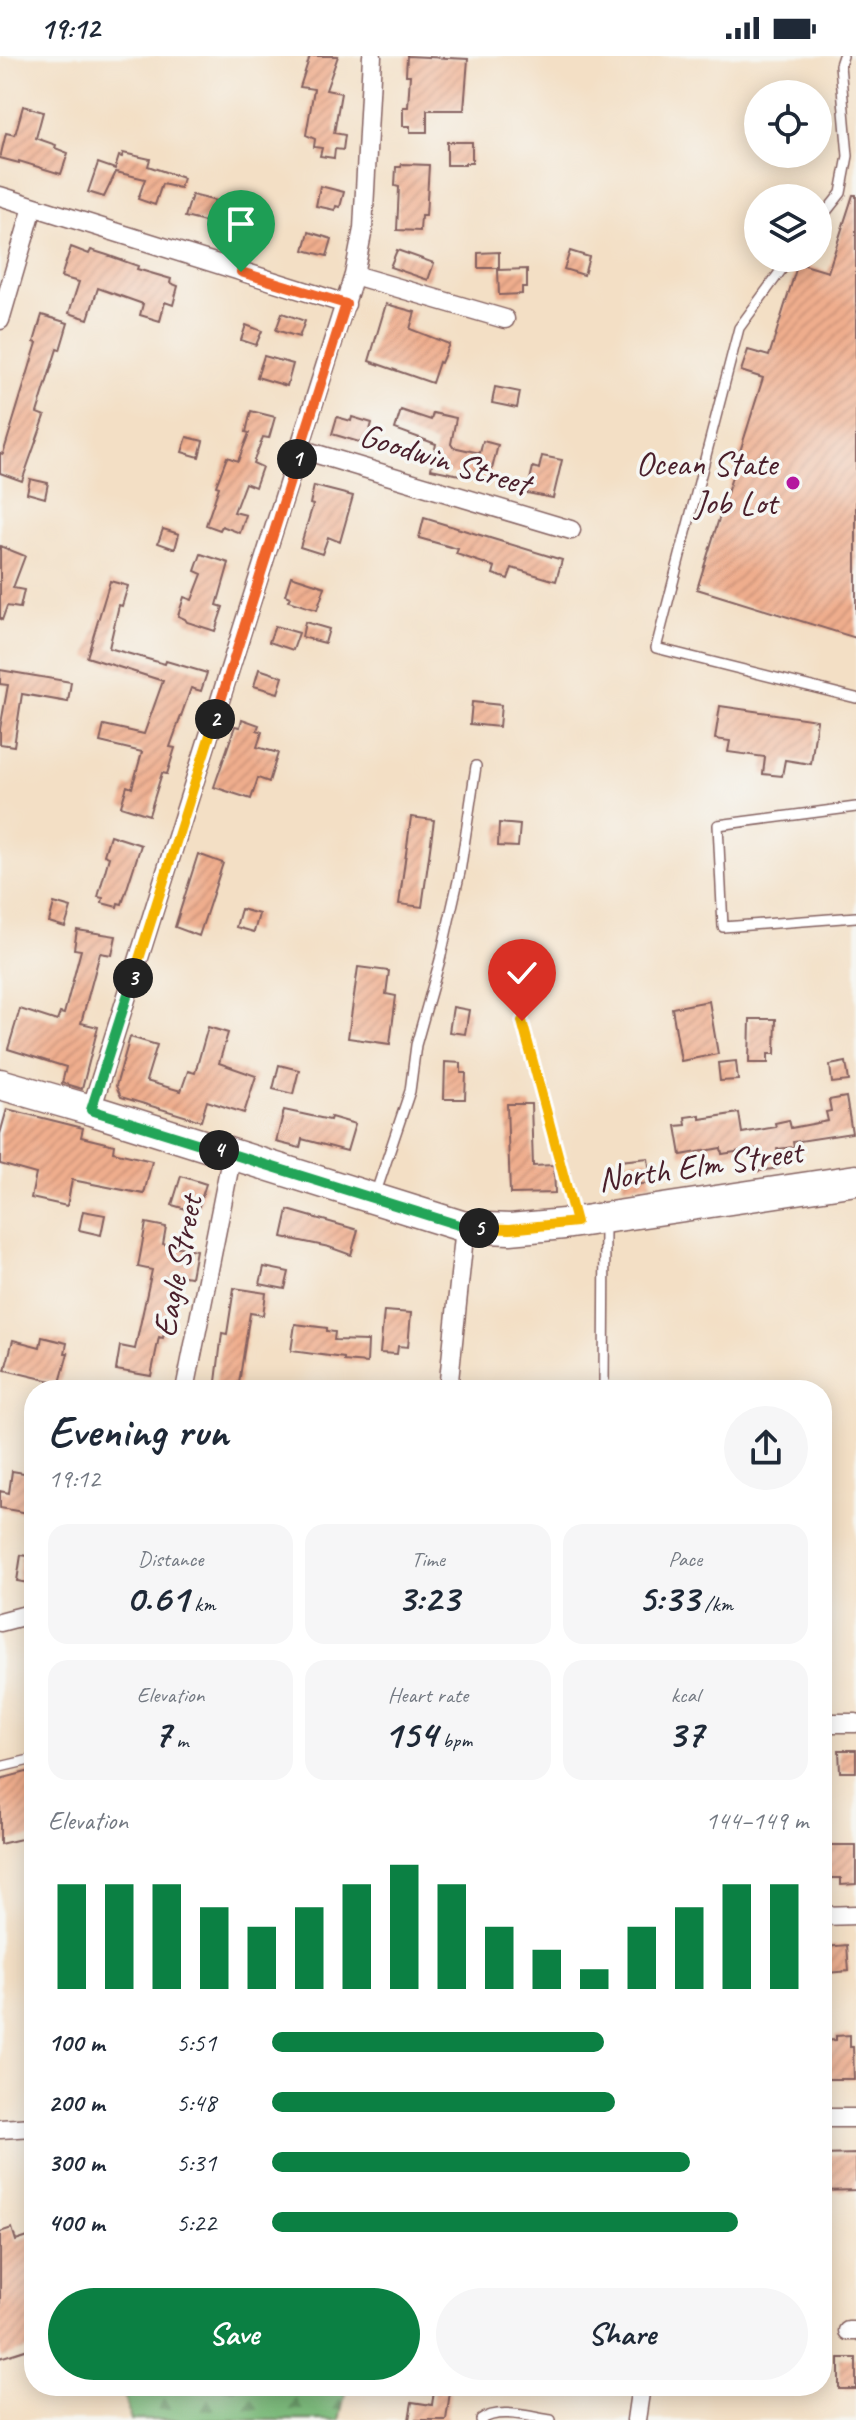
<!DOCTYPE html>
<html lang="en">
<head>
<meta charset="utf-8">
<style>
	body { margin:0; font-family:Caveat,sans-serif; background:#f6f6f7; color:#1f2937; height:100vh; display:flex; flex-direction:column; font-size:30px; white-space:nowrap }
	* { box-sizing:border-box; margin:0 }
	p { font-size:26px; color:#747a83 }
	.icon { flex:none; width:44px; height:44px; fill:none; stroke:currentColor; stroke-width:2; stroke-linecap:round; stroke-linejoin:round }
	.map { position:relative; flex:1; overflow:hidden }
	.drawer { position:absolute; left:24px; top:1324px; width:808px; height:1016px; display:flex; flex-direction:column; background:#fff; border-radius:32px; box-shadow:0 4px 20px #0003 }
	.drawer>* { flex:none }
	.buttons { position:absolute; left:744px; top:24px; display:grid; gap:16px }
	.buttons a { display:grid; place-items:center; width:88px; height:88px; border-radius:50%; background:#fff; box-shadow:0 4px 20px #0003; font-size:40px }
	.pin { position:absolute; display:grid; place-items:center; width:68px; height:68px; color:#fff; margin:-82px -34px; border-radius:50% 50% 50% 0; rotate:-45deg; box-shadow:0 0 8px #0007 }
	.pin .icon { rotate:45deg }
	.km { position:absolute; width:40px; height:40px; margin:-20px; border-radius:50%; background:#222; color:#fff; font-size:22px; line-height:40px; text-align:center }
	.round { display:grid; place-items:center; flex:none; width:84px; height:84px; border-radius:42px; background:#f6f6f7 }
	.headline { display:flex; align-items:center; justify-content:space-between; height:136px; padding:0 24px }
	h1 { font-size:44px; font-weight:700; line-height:60px }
	.figures { display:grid; grid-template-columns:repeat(3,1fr); gap:12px; height:136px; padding:8px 24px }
	.figures div { display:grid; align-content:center; border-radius:20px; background:#f6f6f7; text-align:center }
	.figures b { font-size:40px; font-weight:700 }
	.figures small { font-size:22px; font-weight:400 }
	.figures p { font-size:22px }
	.chart { height:224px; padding:16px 24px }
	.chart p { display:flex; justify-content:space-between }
	.chart svg { width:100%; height:144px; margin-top:8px; stroke:#0b8043; stroke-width:6 }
	.action { display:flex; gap:16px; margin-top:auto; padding:16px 24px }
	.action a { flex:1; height:92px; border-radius:48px; background:#0b8043; color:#fff; font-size:32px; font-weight:700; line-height:92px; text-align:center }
	.action a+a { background:#f6f6f7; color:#1f2937 }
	ul { padding:0 24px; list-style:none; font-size:26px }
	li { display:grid; grid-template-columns:128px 96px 1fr; align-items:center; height:60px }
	li i { height:20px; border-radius:10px; background:#0b8043 }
	.status { display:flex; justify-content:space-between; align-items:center; height:56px; padding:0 40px; background:#fff; direction:ltr }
	.status svg { height:22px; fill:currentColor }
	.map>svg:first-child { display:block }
	.forest { fill:url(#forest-firs); stroke:#646e54; stroke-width:2 }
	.building { fill:url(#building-hatch) }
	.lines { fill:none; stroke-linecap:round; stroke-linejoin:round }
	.service-casing { stroke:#856261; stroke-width:12 }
	.minor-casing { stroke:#856261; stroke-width:21 }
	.primary-casing { stroke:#856261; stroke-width:33 }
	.service { stroke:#fff; stroke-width:9 }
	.minor { stroke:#fff; stroke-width:18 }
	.primary { stroke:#fff; stroke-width:30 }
	.split-1-casing { stroke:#fff; stroke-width:16 }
	.split-2-casing { stroke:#fff; stroke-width:16 }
	.split-3-casing { stroke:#fff; stroke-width:16 }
	.split-4-casing { stroke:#fff; stroke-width:16 }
	.split-5-casing { stroke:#fff; stroke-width:16 }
	.split-6-casing { stroke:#fff; stroke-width:16 }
	.split-1 { stroke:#f0652b; stroke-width:10 }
	.split-2 { stroke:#f0652b; stroke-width:10 }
	.split-3 { stroke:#f5b400; stroke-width:10 }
	.split-4 { stroke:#22a559; stroke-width:10 }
	.split-5 { stroke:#22a559; stroke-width:10 }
	.split-6 { stroke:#f5b400; stroke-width:10 }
	.poi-dot { fill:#b5179e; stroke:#f6f6f2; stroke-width:3 }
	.labels { text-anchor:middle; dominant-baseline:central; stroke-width:7; stroke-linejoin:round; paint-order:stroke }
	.street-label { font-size:34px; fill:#4a1f2b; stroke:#f6f6f2 }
	.poi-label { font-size:34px; fill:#4a1f2b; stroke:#f6f6f2; text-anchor:end }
</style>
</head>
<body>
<div class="status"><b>19:12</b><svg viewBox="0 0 49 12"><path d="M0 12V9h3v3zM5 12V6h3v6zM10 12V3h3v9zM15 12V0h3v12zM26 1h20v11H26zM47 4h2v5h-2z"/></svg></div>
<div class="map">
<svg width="856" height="2364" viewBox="0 0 856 2364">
	<defs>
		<pattern id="forest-firs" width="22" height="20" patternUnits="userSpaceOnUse" patternTransform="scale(2)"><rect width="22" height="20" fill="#7ebc7d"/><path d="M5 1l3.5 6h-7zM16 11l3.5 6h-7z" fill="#699867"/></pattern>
		<pattern id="building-hatch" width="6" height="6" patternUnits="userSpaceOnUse" patternTransform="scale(2)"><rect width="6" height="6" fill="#efad8d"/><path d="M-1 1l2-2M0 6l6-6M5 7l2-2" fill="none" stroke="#ce947a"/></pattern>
	</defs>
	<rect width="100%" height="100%" fill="#f6f6f2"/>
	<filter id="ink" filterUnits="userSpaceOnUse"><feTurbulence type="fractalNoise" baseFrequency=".0125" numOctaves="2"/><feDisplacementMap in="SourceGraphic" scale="16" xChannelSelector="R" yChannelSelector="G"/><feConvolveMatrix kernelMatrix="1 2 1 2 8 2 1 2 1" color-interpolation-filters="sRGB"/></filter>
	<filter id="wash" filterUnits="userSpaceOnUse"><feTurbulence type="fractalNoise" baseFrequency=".006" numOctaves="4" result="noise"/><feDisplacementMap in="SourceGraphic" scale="32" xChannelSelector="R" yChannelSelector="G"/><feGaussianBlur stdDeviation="1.8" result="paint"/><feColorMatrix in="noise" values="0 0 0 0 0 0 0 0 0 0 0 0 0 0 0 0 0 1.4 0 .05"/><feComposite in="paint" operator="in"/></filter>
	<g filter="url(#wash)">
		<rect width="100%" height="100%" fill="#f3dfc5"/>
		<!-- forest -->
		<path class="forest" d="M121 2330H347L339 2364H131Z"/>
		<g id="blocks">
			<!-- building -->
			<path class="building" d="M310 0H338L326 34 341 37 334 77 345 79 343 94 335 93 334 102 320 100 322 92 314 91 315 83 306 79 314 33 300 31Z
				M407 0 468 3 464 54H427V76H410V70H403V51H408L410 19H406Z
				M23 50 43 56 36 82 56 89 55 92 68 97 61 118 19 105V107L0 102 6 77 15 79Z
				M447 86H472V107H465V109H447Z
				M123 97 150 103 148 110 183 122 180 132 162 128 155 149 138 143 145 123 116 116 104 141 88 136 98 107 115 113 119 100 122 101Z
				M402 108 429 109 426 160H421L420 175 397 174 399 131 395 130 396 111H401Z
				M320 130 344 136 340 151 336 150 335 154 316 150Z
				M192 139 216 145 211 163 206 161 205 166 185 161Z
				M853 139H856V582L697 533 763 322 741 315 748 294 769 300 798 207 828 216Z
				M309 176 332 183 327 200 304 194Z
				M71 191 89 198 91 194 107 199 138 210 137 213 171 223 170 227 178 230 173 249 165 246 160 265 140 259 143 248 98 232 88 263 69 257 79 226 61 221Z
				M397 194 434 207 428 224 390 211Z
				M570 195 589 201 584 219 564 213Z
				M499 196V212H478V197Z
				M527 213V231H522V238L499 239 498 214Z
				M386 248 415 256 410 273 449 288 441 307 439 306 432 327 369 305Z
				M282 257 305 265 299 281 276 274Z
				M42 259 68 267 60 294 57 293 37 357 45 360 22 425 0 417V397L3 398 37 287 34 286Z
				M246 269 262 275 256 289 241 284Z
				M264 300 293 308 287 330 257 321Z
				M495 331 520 336 517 352 492 347Z
				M401 354 431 364 433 357 456 362 451 388 453 391 480 397 483 385 498 389 489 425 431 413 436 388 395 373Z
				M251 355 275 361 269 382 263 381 253 407 262 411 255 431 245 427 234 456 246 459 240 477 222 470 220 474 206 469 219 431 216 430 227 401 238 405 249 377 246 376Z
				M337 361 351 365 352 361 372 367 366 388 332 378Z
				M187 381 203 385 199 401 182 396Z
				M542 400 562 404 553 442 527 437 533 411 539 413Z
				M30 423 48 427 45 442 27 437Z
				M314 430 353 440 340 486 328 481 322 498 300 491 313 449 310 448Z
				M424 462 562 504 556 525 512 512 508 523 493 518 495 511 456 498 458 493 419 482Z
				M163 473 179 478 175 493 158 487Z
				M0 490 25 500 13 532 24 534 20 552 7 550 2 564 0 563Z
				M201 498 229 507 217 549 223 551 215 575 187 566 185 563 178 560 184 541 192 544 202 518 195 515Z
				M291 520 325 531 317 554 288 545 290 541 285 539Z
				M110 525 128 530 122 550 119 549 109 592 165 608 166 605 207 617 201 635 191 632 170 691 175 692 167 718 162 717 149 759 121 750 127 730 132 732 142 696 100 686 104 669 144 678 163 625 87 601Z
				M305 566 329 573 325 587 302 581Z
				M275 570 299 577 293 594 269 586Z
				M259 613 283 621 278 637 254 630Z
				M0 614 71 626 68 646 22 638 14 690 0 688V673L8 629 0 628Z
				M472 646 501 649 499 671 470 668Z
				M720 650 817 664 811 708 785 704 782 720 763 718 765 701 728 696 730 685 715 683Z
				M242 663 259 669 257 674 262 676 257 691 278 697 269 726 258 722 251 743 214 731 235 670 240 671Z
				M411 761 434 764 422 851 399 848Z
				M499 767 520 769 518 791 498 790Z
				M110 779 141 789 122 848 118 847 117 851 102 847 103 842 98 841 109 801 104 799Z
				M198 798 223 807 199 880 175 871Z
				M54 847 71 852 65 871 49 866Z
				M241 853 259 858 254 876 236 871Z
				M77 874 116 880 112 899 100 897 81 967 98 971 82 1033 62 1027 66 1011 8 993 20 953 57 965 60 957 64 958 81 894 74 893Z
				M498 905 523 907 521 932 495 930Z
				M358 911 389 915 386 938 396 940 390 988 348 982Z
				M709 945 718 998 681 1005 672 952Z
				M453 951 469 954 465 978 449 976Z
				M750 963H776L775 998H768V1007H749Z
				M208 971 228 977 219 1007 256 1020 244 1057 207 1045 201 1065 121 1041 116 1030 130 981 157 989 146 1025 181 1035 188 1015 195 1017Z
				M736 1005 738 1024 720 1025 718 1007Z
				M445 1006 461 1007V1017H466L465 1043H444Z
				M846 1006 849 1025 832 1027 830 1009Z
				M279 1009 299 1014 293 1038 273 1033Z
				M846 1041 852 1077 793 1086 794 1091 777 1093 780 1112 758 1115 755 1093 722 1098 721 1092 681 1099 676 1070 686 1069 685 1061 700 1059V1063L739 1057 742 1077 776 1071 775 1067 789 1064 791 1072 828 1065 826 1056 831 1055 829 1044Z
				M507 1048H531L533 1110 554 1109 555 1137 510 1138Z
				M7 1053 83 1072 81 1081 114 1089 113 1096 152 1105 144 1138 72 1124 67 1150 31 1142 36 1118 0 1108V1078Z
				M284 1054 330 1064 331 1061 355 1068 347 1095 302 1083 300 1092 276 1086Z
				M648 1102 651 1127 623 1130 620 1105Z
				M181 1120 206 1128 197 1156 172 1149Z
				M288 1154 358 1174 351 1199 329 1191 282 1181Z
				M83 1155 105 1159 101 1179 79 1174Z
				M146 1167 166 1171 163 1188 196 1194 191 1221 177 1219 163 1282 159 1281 151 1320 116 1314 120 1290 135 1293 152 1214 138 1211Z
				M264 1211 289 1216 285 1233 260 1228Z
				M234 1232 266 1237 263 1259 250 1257 238 1334H215L222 1277 227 1278Z
				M384 1255 411 1257 408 1291 398 1290 397 1298 380 1297Z
				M295 1268 327 1272V1275L335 1276 334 1284 368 1285 367 1307 344 1305V1302L291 1295Z
				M42 1281 67 1287 65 1297H68L60 1327 5 1314 13 1284 40 1291Z
				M12 1415 30 1418 26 1442 34 1444V1458L0 1452V1435L9 1437Z
				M21 1499 34 1501V1528L17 1525Z
				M839 1694H856V1716H840Z
				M34 1714V1780L0 1788V1723Z
				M822 1789H856V1828L841 1829V1822H822Z
				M847 1889 849 1915 827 1917 825 1891Z
				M850 1979V1991H853L854 2023H822V1985L836 1984V1980Z
				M856 2098V2134L822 2135V2099Z
				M12 2172 16 2185 34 2179V2291L0 2302V2176Z
				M839 2302H856V2333H839Z
				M434 2334 450 2336 446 2364H409L412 2346 432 2349Z"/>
		</g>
	</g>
	<g filter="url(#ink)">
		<use href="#blocks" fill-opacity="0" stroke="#856261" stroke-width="2"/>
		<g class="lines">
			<!-- service casing -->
			<g class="service-casing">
				<path id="service" d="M818 166 841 137 848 100 840 9 843 0
					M790 202 739 272 656 592 856 642
					M856 751 718 769 723 871 856 861
					M522 965 576 1163
					M375 1139 410 1035 416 989 440 904 460 816 476 710
					M604 1334 605 1168
					M0 1711 34 1703
					M481 2364C498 2351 531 2361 551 2364"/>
			</g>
			<!-- minor casing -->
			<g class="minor-casing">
				<path id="minor" d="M0 140 346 248
					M354 219 505 263
					M0 264 33 151
					M300 393 571 474
					M91 1054 354 219 363 173 372 0
					M185 1334 232 1098
					M448 1334 465 1171
					M0 1566 34 1557
					M822 1667H856
					M822 1860 856 1859
					M822 2062H856
					M0 2073 34 2071
					M848 2275H856
					M636 2364 641 2330"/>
			</g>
			<!-- primary casing -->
			<g class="primary-casing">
				<path id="primary" d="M0 1028 91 1054 465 1171 510 1173 564 1168 856 1124"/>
			</g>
			<!-- service -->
			<use href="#service" class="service"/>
			<!-- minor -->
			<use href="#minor" class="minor"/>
			<!-- primary -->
			<use href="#primary" class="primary"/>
		</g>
	</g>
	<g class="lines" filter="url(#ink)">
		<!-- split-1 casing -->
		<g class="split-1-casing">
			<path id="split-1" d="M241 216 346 248 297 403"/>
		</g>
		<!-- split-2 casing -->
		<g class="split-2-casing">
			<path id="split-2" d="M215 663 297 403"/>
		</g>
		<!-- split-3 casing -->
		<g class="split-3-casing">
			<path id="split-3" d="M133 922 215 663"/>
		</g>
		<!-- split-4 casing -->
		<g class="split-4-casing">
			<path id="split-4" d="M133 922 91 1054 219 1094"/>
		</g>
		<!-- split-5 casing -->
		<g class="split-5-casing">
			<path id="split-5" d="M219 1094 465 1171 479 1172"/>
		</g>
		<!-- split-6 casing -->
		<g class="split-6-casing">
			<path id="split-6" d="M479 1172 510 1173 576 1166 522 965"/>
		</g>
		<!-- split-1 -->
		<use href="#split-1" class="split-1"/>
		<!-- split-2 -->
		<use href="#split-2" class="split-2"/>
		<!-- split-3 -->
		<use href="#split-3" class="split-3"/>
		<!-- split-4 -->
		<use href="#split-4" class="split-4"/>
		<!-- split-5 -->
		<use href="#split-5" class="split-5"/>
		<!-- split-6 -->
		<use href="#split-6" class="split-6"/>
	</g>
	<!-- markers -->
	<circle class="poi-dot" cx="793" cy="427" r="8"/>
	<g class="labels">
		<!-- street labels -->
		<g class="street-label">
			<text transform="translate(445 403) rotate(17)">Goodwin Street</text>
			<text transform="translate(700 1109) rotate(-8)">North Elm Street</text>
			<text transform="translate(177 1210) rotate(-79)">Eagle Street</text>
		</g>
		<!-- poi labels -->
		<g class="poi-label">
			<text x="777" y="407">Ocean State<tspan x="777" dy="39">Job Lot</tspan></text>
		</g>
	</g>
</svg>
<div class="buttons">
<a><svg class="icon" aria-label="locate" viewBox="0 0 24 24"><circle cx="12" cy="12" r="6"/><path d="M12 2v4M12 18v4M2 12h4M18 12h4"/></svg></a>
<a><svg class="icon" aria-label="layers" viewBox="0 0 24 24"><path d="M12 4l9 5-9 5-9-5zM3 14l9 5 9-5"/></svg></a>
</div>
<div class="pin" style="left:241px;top:216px;background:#1e9e55"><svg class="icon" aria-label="arrive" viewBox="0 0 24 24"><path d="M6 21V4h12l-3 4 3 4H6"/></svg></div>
<div class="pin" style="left:522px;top:965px;background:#d93025"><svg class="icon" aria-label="check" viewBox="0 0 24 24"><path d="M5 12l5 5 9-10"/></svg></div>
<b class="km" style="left:297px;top:403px">1</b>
<b class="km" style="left:215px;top:663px">2</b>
<b class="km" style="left:133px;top:922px">3</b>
<b class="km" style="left:219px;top:1094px">4</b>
<b class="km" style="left:479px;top:1172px">5</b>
<section class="drawer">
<div class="headline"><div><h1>Evening run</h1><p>19:12</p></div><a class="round"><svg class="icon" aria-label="share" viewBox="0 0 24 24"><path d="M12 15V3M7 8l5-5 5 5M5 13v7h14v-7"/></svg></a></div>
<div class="figures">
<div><p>Distance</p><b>0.61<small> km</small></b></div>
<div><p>Time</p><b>3:23</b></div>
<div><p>Pace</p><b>5:33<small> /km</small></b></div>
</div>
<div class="figures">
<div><p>Elevation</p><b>7<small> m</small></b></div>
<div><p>Heart rate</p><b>154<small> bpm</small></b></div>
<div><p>kcal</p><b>37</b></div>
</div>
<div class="chart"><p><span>Elevation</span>144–149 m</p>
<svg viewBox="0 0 160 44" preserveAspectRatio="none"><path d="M5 44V12M15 44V12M25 44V12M35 44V19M45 44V25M55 44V19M65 44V12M75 44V6M85 44V12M95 44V25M105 44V32M115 44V38M125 44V25M135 44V19M145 44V12M155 44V12"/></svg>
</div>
<ul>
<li><b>100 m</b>5:51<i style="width:62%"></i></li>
<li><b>200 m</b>5:48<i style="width:64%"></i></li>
<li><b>300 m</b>5:31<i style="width:78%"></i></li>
<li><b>400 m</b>5:22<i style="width:87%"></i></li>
</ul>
<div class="action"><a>Save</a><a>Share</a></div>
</section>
</div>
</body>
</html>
